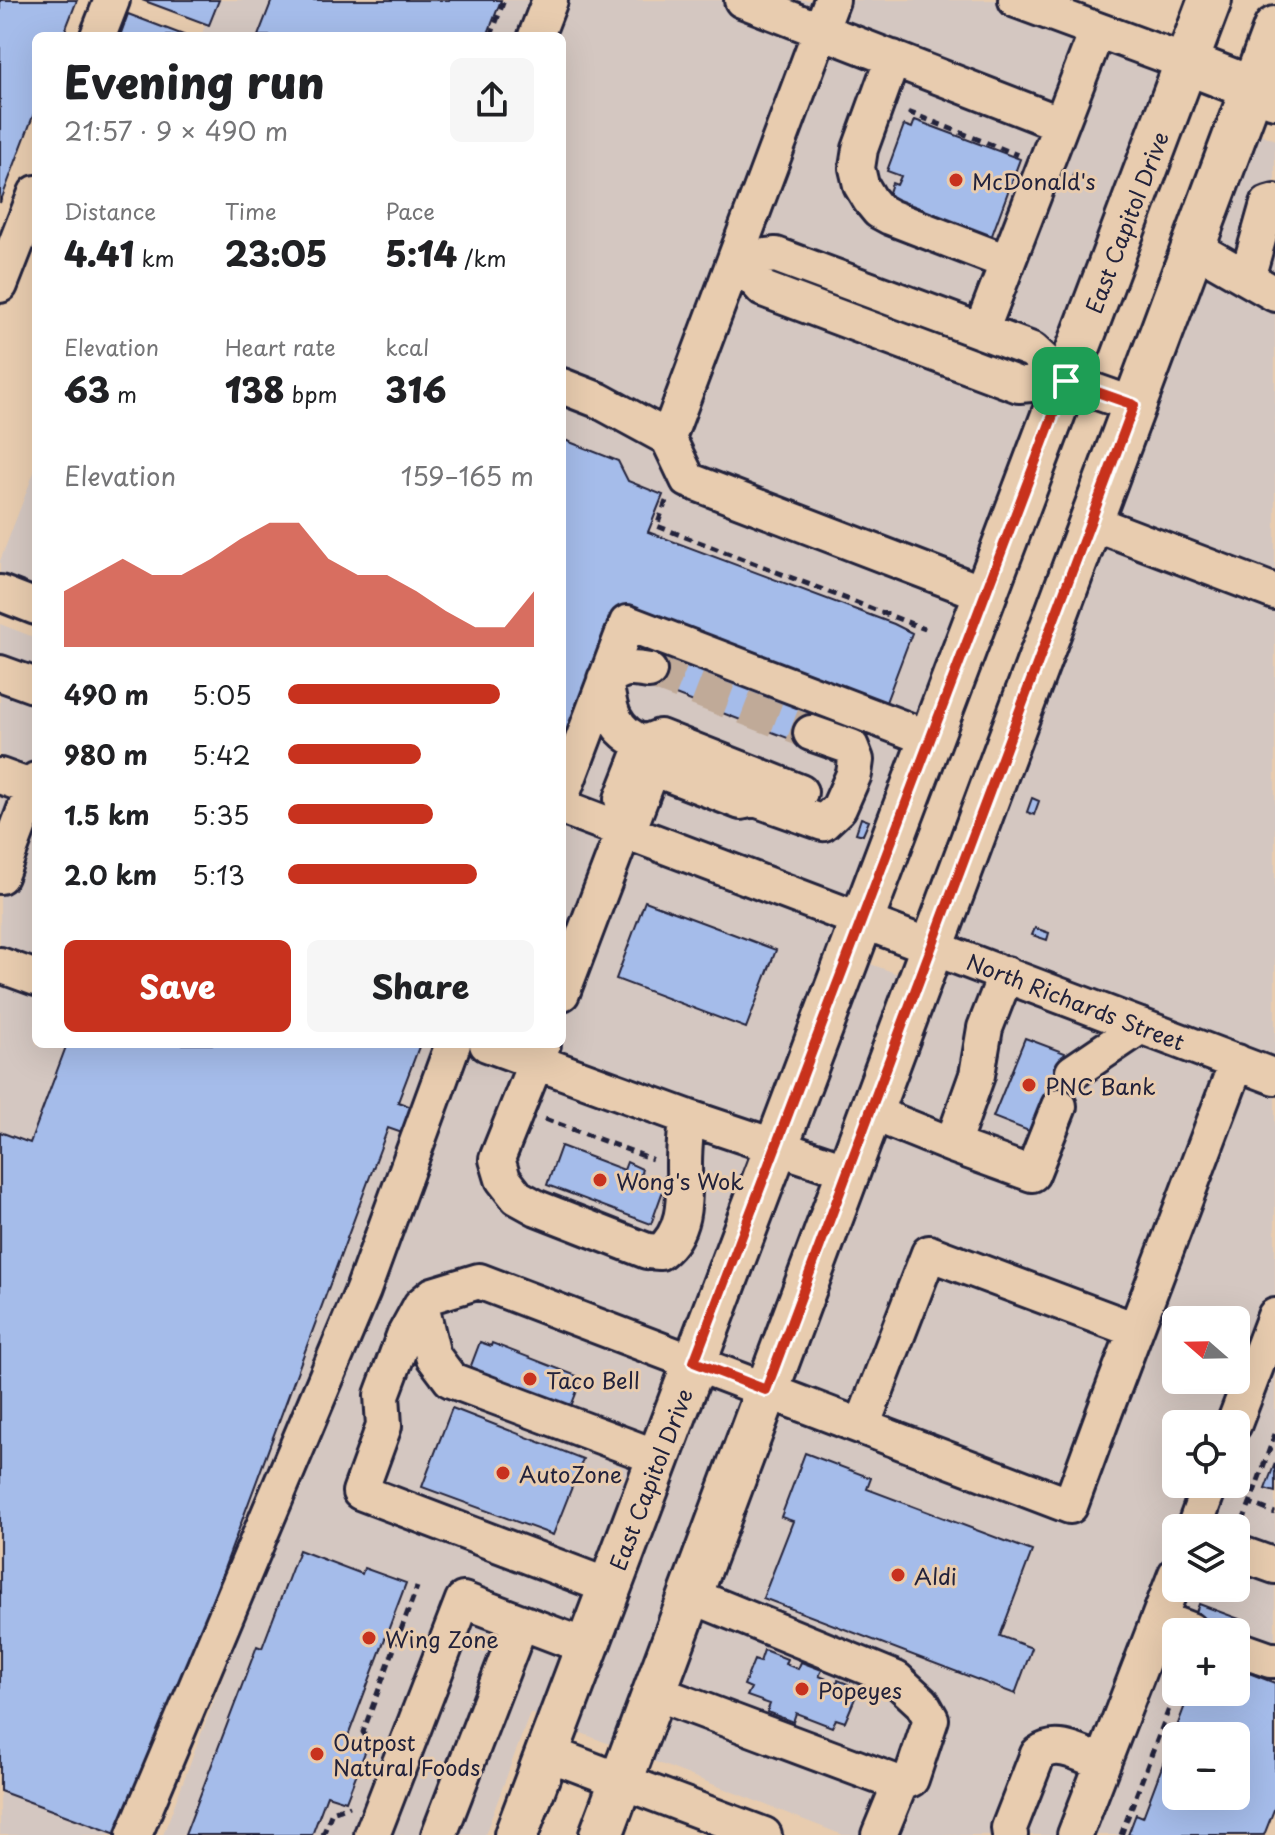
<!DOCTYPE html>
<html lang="en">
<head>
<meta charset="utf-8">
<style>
	body { margin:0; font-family:"Playpen Sans",sans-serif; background:#f6f6f6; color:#202124; height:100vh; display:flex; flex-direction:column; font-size:30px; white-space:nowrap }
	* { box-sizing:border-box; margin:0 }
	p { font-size:26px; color:#757577 }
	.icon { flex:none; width:44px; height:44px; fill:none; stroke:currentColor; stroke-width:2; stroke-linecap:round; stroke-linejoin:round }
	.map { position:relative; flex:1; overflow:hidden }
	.drawer { position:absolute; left:32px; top:32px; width:534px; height:1016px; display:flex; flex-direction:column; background:#fff; border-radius:12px; box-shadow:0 8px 32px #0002 }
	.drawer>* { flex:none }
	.needle { width:52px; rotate:290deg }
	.buttons { position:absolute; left:1162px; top:1306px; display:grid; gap:16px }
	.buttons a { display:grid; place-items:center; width:88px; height:88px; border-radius:12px; background:#fff; box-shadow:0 8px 32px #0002; font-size:40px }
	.pin { position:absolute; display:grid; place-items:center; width:68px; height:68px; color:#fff; margin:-34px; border-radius:16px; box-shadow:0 4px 12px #0006 }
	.round { display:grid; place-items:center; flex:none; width:84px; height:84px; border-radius:12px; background:#f6f6f6 }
	.overview { display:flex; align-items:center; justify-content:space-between; height:136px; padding:0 32px }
	h1 { font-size:44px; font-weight:800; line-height:60px }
	.stats { display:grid; grid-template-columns:repeat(3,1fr); gap:12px; height:136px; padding:8px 32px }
	.stats div { display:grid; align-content:center }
	.stats b { font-size:34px; font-weight:800 }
	.stats small { font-size:22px; font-weight:400 }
	.stats p { font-size:22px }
	.chart { height:224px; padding:16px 32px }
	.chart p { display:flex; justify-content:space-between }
	.chart svg { width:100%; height:144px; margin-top:8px; fill:#c8321e; opacity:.7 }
	.cta { display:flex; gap:16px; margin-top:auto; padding:16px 32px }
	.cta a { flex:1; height:92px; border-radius:12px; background:#c8321e; color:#fff; font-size:32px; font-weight:800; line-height:92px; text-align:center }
	.cta a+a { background:#f6f6f6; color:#202124 }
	ul { padding:0 32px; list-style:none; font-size:26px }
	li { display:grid; grid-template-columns:128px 96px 1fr; align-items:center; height:60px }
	li i { height:20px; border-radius:10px; background:#c8321e }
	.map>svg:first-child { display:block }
	.built { fill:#d4c7c1; fill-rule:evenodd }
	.building { fill:#a5bcea; stroke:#22223b; stroke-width:2; fill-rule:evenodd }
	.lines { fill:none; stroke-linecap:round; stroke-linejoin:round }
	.minor-tunnel { stroke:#c0aa98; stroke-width:34; stroke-dasharray:34 17; stroke-linecap:butt }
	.minor-casing { stroke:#22223b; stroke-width:40 }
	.major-casing { stroke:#22223b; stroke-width:48 }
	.path { stroke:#22223b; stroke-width:5; stroke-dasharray:8 6; stroke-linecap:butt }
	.minor { stroke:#e8ccaf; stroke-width:34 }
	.major { stroke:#e8ccaf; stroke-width:42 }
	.route-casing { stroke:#fff; stroke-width:16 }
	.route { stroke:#c8321e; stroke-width:10 }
	.poi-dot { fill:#c8321e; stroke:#e8ccaf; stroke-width:3 }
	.labels { text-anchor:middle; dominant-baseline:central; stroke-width:6; stroke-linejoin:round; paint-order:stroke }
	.poi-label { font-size:22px; fill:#22223b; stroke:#e8ccaf; text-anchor:start }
	.street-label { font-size:22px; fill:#22223b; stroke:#e8ccaf }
</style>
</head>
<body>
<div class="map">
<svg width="1275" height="1835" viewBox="0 0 1275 1835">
	<rect width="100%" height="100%" fill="#e8ccaf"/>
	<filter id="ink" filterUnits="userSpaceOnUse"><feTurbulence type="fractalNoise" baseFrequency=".0125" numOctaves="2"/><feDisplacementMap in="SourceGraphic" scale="16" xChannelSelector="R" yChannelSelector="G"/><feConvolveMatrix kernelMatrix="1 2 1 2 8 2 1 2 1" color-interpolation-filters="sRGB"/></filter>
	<g filter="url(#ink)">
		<!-- built -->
		<path class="built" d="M215 0H1016L1186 63 849 956 933 987 1261 134 1275 140V1809L1265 1835H843L530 1713 485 1835H163L287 1507 403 1156 154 1835H0V624L36 638V1044H562V36H201ZM1176 1320H1236V1380H1176ZM1176 1424H1236V1484H1176ZM1176 1528H1236V1588H1176ZM1176 1632H1236V1692H1176ZM1176 1736H1236V1796H1176Z
			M36 467V607L0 593V561Z"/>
		<!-- building -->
		<path class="building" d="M0 0H77L63 36H36V108L0 203Z
			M142 0H219L209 25Z
			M272 0H501L487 36H258Z
			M128 14 186 36H120Z
			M915 120 1020 159 991 238 887 199 892 183 897 185 901 176 887 171 904 125 912 128Z
			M562 439 618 461 628 481 663 495 648 532 894 624 912 633 883 710 619 609 562 757Z
			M659 643 848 724 847 727 817 715 806 745 644 683Z
			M1032 798 1039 801 1034 815 1027 812Z
			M861 818 869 821 863 835 856 833Z
			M645 901 776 950 746 1028 616 979Z
			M1035 928 1049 933 1047 940 1032 935Z
			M1025 1038 1065 1053 1034 1133 993 1117Z
			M67 1044H420L398 1102 412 1107 402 1133 388 1128 125 1835H119L0 1791V1132L30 1143Z
			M561 1146 624 1170 627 1162 642 1169 640 1176 665 1185 651 1224 547 1185Z
			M480 1342 491 1346 492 1343 582 1378 568 1414 469 1371Z
			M452 1408 583 1459 553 1535 422 1487Z
			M805 1453 871 1478 867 1489 1032 1551 1000 1636 1032 1648 1015 1694 763 1598 793 1521 781 1517Z
			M1275 1463V1492L1265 1489Z
			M299 1550 362 1574 364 1568 406 1583 347 1739 367 1747 346 1801 327 1795 312 1835H185L257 1646 262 1648Z
			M1199 1604 1242 1620 1236 1637V1632H1189Z
			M764 1650 787 1659 785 1664 798 1669 801 1662 822 1670 819 1676 837 1683 838 1680 848 1684 847 1687 858 1691 845 1722 836 1719 832 1727 796 1713 793 1722 767 1712 770 1704 747 1696 751 1688 744 1685 754 1660 760 1662Z
			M1236 1668 1275 1683V1807L1264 1835H1128L1136 1814 1143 1817 1190 1692H1236ZM1176 1736H1236V1796H1176Z"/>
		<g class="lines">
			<!-- minor-tunnel -->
			<path class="minor-tunnel" d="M649 671 811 733"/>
			<!-- minor casing -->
			<g class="minor-casing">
				<path id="minor" d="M742 0 1061 124
					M1016 0 1187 63
					M98 36 112 0
					M536 36 550 0
					M893 58 860 149 857 168 861 185 870 200 879 211 890 217 1007 262
					M1193 247 1247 278 1268 204 1275 202
					M736 259 763 289 1019 385 1066 381 1134 405
					M736 259 776 255 1032 350 1066 381
					M1247 278 1275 294
					M0 285 36 193
					M981 331 1097 31
					M562 386 598 400 668 438 688 480 985 594
					M668 438 832 0
					M1091 522 1275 592
					M0 593 36 607
					M0 673 36 686
					M644 743 660 737 800 792
					M0 776 33 788
					M562 795 627 623 931 739
					M622 799 644 743C612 732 609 708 605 679 624 668 627 667 649 671
					M562 807 1275 1077
					M628 831 647 782 653 774 663 772 741 802 755 799 823 823 839 808 854 774 856 760 851 747 811 733
					M0 876 36 780
					M0 965 36 978
					M562 993 624 830
					M487 1044 687 1117 848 1171
					M543 1044 497 1159 503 1179 517 1197 537 1208 647 1251 660 1252C688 1230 684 1195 684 1163 684 1147 686 1132 687 1117
					M1073 1072 1141 1026
					M870 1112 952 1145 977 1075 985 1028 1006 974
					M952 1145 1032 1174 1059 1106
					M421 1305 433 1356 451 1380 659 1458
					M1234 1424 1275 1316
					M862 1426 929 1253 1135 1330
					M1194 1528 1210 1484
					M1236 1552 1275 1566
					M610 1587 360 1492 384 1426 382 1395 404 1336 421 1305 433 1295 479 1281 1070 1506 1103 1416 1237 1062
					M1159 1618 1190 1630
					M1236 1648 1270 1660H1275
					M654 1692 900 1784 911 1779 931 1719 922 1703 896 1679 690 1595
					M547 1753 764 1835
					M134 1835 363 1290 453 1044
					M372 1835 463 1600 587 1647
					M439 1835 521 1622
					M879 1835 900 1784
					M1010 1835 1009 1828 1038 1754C1058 1739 1082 1755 1103 1763
					M1075 1835 1176 1574"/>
			</g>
			<!-- major casing -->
			<g class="major-casing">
				<path id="major" d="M1187 63 1275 97
					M516 1835 1210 0
					M601 1835 1275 28"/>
			</g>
			<!-- path -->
			<path class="path" d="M491 36 504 0
				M908 112 1018 155
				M1072 175 1096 185
				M666 501 657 526 925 629
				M545 1119 652 1159
				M1275 1434 1250 1503 1275 1513
				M1243 1521 1250 1503
				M373 1747 363 1732 417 1587
				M323 1835 332 1812 350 1806
				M1121 1835 1175 1693 1165 1689"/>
			<!-- minor -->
			<use href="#minor" class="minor"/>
			<!-- major -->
			<use href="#major" class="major"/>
		</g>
	</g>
	<g class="lines" filter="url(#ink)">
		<!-- route casing -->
		<g class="route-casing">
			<path id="route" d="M1066 381 1134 405 766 1390 694 1362Z"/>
		</g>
		<!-- route -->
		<use href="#route" class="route"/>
	</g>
	<!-- markers -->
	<g class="poi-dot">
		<circle cx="956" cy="180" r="8"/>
		<circle cx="1029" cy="1085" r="8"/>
		<circle cx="600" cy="1180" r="8"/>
		<circle cx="530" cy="1379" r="8"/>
		<circle cx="503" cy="1473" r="8"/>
		<circle cx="898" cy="1575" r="8"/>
		<circle cx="369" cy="1638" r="8"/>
		<circle cx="802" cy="1689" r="8"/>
		<circle cx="317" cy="1754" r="8"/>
	</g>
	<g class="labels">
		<!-- poi labels -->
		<g class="poi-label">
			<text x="972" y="180">McDonald's</text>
			<text x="1045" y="1085">PNC Bank</text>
			<text x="616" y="1180">Wong's Wok</text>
			<text x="546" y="1379">Taco Bell</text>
			<text x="519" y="1473">AutoZone</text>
			<text x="914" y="1575">Aldi</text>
			<text x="385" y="1638">Wing Zone</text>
			<text x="818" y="1689">Popeyes</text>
			<text x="333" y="1741">Outpost<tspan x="333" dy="25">Natural Foods</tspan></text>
		</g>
		<!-- street labels -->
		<g class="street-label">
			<text transform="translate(1126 222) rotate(-69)">East Capitol Drive</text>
			<text transform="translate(1076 1001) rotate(21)">North Richards Street</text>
			<text transform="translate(650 1479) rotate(-69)">East Capitol Drive</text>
		</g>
	</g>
</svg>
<div class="buttons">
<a><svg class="needle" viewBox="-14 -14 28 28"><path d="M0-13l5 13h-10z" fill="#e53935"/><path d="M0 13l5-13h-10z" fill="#757577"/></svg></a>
<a><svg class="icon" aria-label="locate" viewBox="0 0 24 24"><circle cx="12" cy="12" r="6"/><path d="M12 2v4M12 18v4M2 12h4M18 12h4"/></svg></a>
<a><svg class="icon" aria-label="layers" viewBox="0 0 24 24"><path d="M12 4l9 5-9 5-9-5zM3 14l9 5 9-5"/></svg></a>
<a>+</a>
<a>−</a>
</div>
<div class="pin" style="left:1066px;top:381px;background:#1e9e55"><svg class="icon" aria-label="arrive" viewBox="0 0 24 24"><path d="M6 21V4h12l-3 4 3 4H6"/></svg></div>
<section class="drawer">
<div class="overview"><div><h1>Evening run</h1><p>21:57 · 9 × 490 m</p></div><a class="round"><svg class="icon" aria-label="share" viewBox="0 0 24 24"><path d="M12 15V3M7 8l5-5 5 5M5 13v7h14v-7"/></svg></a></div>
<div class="stats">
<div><p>Distance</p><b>4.41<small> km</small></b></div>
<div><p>Time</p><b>23:05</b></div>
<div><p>Pace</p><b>5:14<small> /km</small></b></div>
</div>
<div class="stats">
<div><p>Elevation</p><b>63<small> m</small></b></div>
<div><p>Heart rate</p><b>138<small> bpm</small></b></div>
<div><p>kcal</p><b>316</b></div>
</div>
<div class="chart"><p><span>Elevation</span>159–165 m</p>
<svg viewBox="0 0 160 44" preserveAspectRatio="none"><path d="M0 44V27L10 22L20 17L30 22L40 22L50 17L60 11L70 6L80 6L90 17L100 22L110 22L120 27L130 33L140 38L150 38L160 27V44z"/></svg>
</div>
<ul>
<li><b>490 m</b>5:05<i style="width:86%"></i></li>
<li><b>980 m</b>5:42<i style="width:54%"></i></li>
<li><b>1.5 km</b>5:35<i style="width:59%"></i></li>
<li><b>2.0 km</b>5:13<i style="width:77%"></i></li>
</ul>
<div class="cta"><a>Save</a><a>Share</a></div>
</section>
</div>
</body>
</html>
